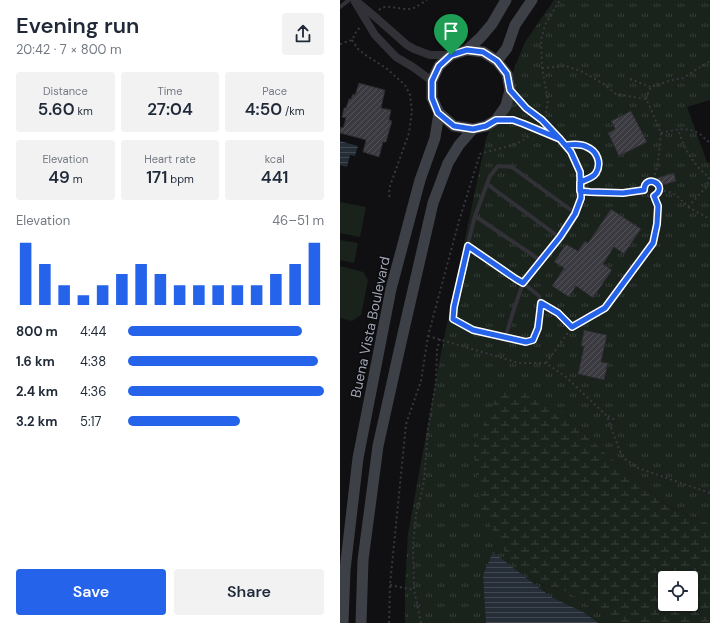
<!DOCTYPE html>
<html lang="en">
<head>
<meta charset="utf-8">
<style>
	body { margin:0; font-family:"DM Sans",sans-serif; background:#f2f2f3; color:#1f2937; height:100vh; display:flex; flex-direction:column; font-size:15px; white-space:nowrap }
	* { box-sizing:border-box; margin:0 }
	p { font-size:13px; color:#747a83 }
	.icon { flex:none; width:22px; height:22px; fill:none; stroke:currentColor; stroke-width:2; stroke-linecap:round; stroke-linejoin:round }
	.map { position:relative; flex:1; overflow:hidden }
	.side { display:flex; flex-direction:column; background:#fff; width:340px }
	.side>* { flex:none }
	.fabs { position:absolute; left:318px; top:571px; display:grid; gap:8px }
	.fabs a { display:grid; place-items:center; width:40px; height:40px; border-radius:4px; background:#fff; box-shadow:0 1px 3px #0004; font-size:20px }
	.pin { position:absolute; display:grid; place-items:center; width:34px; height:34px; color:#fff; margin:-41px -17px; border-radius:50% 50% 50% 0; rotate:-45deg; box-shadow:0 0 4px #0007 }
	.pin .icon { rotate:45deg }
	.round { display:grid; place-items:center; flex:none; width:42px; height:42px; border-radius:4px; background:#f2f2f3 }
	.overview { display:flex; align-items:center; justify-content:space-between; height:68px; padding:0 16px }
	h1 { font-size:22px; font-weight:600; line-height:30px }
	.stats { display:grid; grid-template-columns:repeat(3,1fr); gap:6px; height:68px; padding:4px 16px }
	.stats div { display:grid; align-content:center; border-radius:4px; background:#f2f2f3; text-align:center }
	.stats b { font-size:17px; font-weight:600 }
	.stats small { font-size:11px; font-weight:400 }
	.stats p { font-size:11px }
	.chart { height:112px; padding:8px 16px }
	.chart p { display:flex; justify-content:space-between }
	.chart svg { width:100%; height:72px; margin-top:4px; stroke:#2563eb; stroke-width:6 }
	.action { display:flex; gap:8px; margin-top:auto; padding:8px 16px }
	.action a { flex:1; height:46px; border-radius:4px; background:#2563eb; color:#fff; font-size:16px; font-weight:600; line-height:46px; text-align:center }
	.action a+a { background:#f2f2f3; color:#1f2937 }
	ul { padding:0 16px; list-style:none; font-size:13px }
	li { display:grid; grid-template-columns:64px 48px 1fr; align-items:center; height:30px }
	li i { height:10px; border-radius:5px; background:#2563eb }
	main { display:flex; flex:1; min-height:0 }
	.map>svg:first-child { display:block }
	.grass { fill:url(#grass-tufts) }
	.wetland { fill:url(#wetland-marsh); fill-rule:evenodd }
	.green { fill:#1a221c }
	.water { fill:url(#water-rules) }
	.building { fill:url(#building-hatch); stroke:#2a2a2e }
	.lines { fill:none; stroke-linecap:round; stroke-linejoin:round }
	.path { stroke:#37383e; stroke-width:2; stroke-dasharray:2 3; stroke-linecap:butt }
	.service { stroke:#313137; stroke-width:4 }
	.minor { stroke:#313137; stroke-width:8 }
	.secondary { stroke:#3e4047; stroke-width:11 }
	.route-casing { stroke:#fff; stroke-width:8 }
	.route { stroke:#2563eb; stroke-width:5 }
	.labels { text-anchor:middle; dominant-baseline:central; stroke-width:3; stroke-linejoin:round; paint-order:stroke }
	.street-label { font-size:14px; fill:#a0a4b4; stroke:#0b0b0d }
</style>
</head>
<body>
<main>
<section class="side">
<div class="overview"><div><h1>Evening run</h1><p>20:42 · 7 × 800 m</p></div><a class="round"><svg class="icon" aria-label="share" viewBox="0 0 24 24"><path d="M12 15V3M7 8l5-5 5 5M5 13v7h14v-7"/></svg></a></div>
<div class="stats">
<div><p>Distance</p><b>5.60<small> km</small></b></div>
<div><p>Time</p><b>27:04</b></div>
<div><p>Pace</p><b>4:50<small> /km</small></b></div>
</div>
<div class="stats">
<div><p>Elevation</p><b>49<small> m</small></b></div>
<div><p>Heart rate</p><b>171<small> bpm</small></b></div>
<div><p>kcal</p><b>441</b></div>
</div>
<div class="chart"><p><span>Elevation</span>46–51 m</p>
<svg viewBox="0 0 160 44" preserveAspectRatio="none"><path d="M5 44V6M15 44V19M25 44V32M35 44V38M45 44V32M55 44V25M65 44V19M75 44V25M85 44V32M95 44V32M105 44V32M115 44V32M125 44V32M135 44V25M145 44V19M155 44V6"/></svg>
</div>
<ul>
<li><b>800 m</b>4:44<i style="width:89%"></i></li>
<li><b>1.6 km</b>4:38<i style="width:97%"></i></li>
<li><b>2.4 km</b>4:36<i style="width:100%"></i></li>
<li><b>3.2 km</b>5:17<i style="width:57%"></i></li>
</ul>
<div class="action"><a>Save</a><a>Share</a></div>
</section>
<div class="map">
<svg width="370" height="623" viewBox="0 0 370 623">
	<defs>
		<pattern id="grass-tufts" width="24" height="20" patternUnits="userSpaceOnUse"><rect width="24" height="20" fill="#1a221c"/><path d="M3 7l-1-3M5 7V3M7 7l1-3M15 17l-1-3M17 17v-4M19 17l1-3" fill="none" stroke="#383f3b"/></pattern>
		<pattern id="wetland-marsh" width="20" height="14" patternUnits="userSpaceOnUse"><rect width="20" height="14" fill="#1a221c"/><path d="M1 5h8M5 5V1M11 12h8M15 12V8" fill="none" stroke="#383f3b"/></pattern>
		<pattern id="water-rules" width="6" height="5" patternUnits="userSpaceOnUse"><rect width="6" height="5" fill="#252d36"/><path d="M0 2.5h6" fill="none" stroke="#414851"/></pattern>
		<pattern id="building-hatch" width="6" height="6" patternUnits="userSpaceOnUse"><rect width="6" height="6" fill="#3a3a40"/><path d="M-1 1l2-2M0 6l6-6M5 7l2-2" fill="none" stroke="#535459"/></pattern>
	</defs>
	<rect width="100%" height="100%" fill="#101012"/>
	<!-- grass -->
	<path class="grass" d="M214 0H370V100L347 107 367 162 370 163V524L329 507 266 454 226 414 194 582 229 593 267 617 274 623H65V585L68 534 101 353 146 139 185 42Z"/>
	<!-- wetland -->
	<path class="wetland" d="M160 390 196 394 226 414 266 454 329 507 370 524V623H274L267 617 229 593 195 582 169 559 141 509 133 447ZM325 578H351V604H325Z"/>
	<!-- green -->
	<path class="green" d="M0 202 26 207 20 237 0 233Z
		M0 240 18 243 14 263 0 260Z
		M0 266 23 272 28 280 21 315 12 321 0 318Z"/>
	<!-- water -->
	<path class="water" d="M0 141 18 146 15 156 10 155 7 167 0 165Z
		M153 552 211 597 245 613 258 623H146L143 575Z"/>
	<!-- building -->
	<path class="building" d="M19 83 45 90 41 108 51 110 49 120 52 121 46 142H43L39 157 23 152 26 140 0 133V127L3 128 6 118 2 117 4 108H6L9 99H11L13 94 15 95Z
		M291 111 307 142 279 156 268 133 275 129 271 121Z
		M334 173 336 181 320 186 317 178Z
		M271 209 301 229 284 254 274 247 263 264 272 270 253 298 236 286 229 297 212 286 224 268 214 262 226 244 238 251 245 241 248 243Z
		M244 330 267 335 261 362 268 363 264 380 238 374 244 346H241Z"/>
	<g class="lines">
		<!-- path -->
		<path class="path" d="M39 10C47 3 60 10 70 9 76 8 82 3 87 0
			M12 40 18 49 27 56 46 68 65 85 70 95 72 111 69 133 50 186 49 193 50 200
			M0 44 12 40 17 30 21 27
			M202 68 226 66 241 71 264 84 276 94 306 99 310 107 321 133 318 163 313 181
			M290 79 311 87
			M306 99 307 95 311 87 332 80 343 78 370 61
			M206 113 208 100 202 68 201 40 205 25 220 0
			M321 133C334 130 347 126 360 134 364 137 365 140 370 142
			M304 189a8 8 0 1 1 16 0a8 8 0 1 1-16 0Z
			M319 190C336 192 337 196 348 207L367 186 369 177C353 165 344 148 338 129
			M250 192 283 193 304 191
			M348 207 370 219
			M207 306 218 313 232 327
			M88 336 179 363H206L226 377 267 416 282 457 298 468 370 493
			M206 363 232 327 265 308 313 243 317 224 318 206 314 196
			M268 416 275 420
			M50 585 74 590
			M49 623 50 585 66 424 81 381 88 336 119 221 140 154C155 149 178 146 189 136
			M81 623 74 590 73 545 76 514 81 495 84 481 88 429 96 382 97 350 100 339"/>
		<!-- service -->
		<path class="service" d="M0 7 9 0
			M226 145C233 145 241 144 247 147 257 151 262 164 256 173 253 178 245 180 240 182
			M147 184 219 237
			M135 216 194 256 201 261
			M128 246 183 283 199 296 201 303 200 316 198 328 193 340 186 342 133 330 113 319 114 307 124 259 135 216 150 176 158 166 172 167 235 213
			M165 338 174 309 183 283"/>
		<!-- minor -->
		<path class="minor" d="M15 0 33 15 67 45 74 49 90 55H111
			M15 2 35 35 56 57 73 67 92 81
			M170 90 186 108 203 121 220 139 231 152 240 172 241 198 235 213 227 228 183 283
			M156 120H173L216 137"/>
		<!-- secondary -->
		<path class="secondary" d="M127 50 143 52 157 61 167 74 170 90 166 106 156 120 146 126 133 129 114 126 99 113 92 98V81L99 66 111 55 127 50 141 37 152 24 166 0
			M157 61 167 48 175 25 192 0
			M3 623 5 570 18 458 51 289 80 180 95 138 99 113
			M21 623 23 560 38 446 62 338 93 203 108 163 119 145 133 129"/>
	</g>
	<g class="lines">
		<!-- route casing -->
		<g class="route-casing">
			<path id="route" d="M111 55 127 50 143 52 157 61 167 74 170 90 186 108 202 120 220 139 231 152 240 172 241 198 235 214 220 237 183 283 176 279 128 246 114 307 113 319 133 330 186 342 193 340 198 328 201 303 218 313 232 327 265 308 313 243 317 224 318 206 314 196C330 186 305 172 304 190L283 193 250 192 240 191V182C245 180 253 178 256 173 262 163 257 151 247 147 240 143 232 145 225 145L220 139 184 124 173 120H156L146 126 133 129 114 126 98 113 92 98V81L99 66 111 55"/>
		</g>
		<!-- route -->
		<use href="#route" class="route"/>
	</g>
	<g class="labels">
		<!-- street labels -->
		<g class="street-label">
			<text transform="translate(30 327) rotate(-78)">Buena Vista Boulevard</text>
		</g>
	</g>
</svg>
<div class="fabs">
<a><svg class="icon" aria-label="locate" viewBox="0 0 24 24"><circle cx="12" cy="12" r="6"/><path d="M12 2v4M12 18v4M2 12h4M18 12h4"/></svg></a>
</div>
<div class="pin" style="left:111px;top:55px;background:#1e9e55"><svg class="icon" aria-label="arrive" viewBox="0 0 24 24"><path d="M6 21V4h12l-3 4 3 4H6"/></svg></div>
</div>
</main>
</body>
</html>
